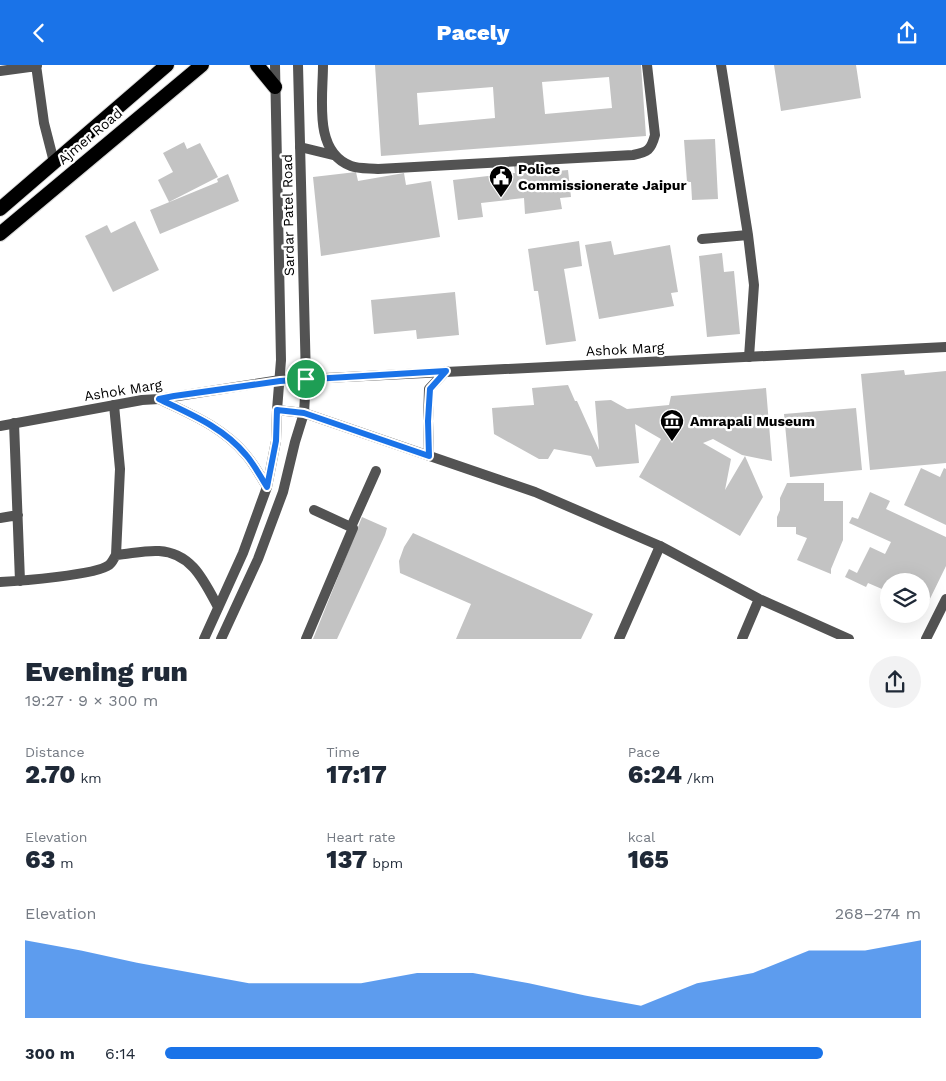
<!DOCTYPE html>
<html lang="en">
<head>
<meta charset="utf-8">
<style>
	body { margin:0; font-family:"Work Sans",sans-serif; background:#f2f2f3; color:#1f2937; height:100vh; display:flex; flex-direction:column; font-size:19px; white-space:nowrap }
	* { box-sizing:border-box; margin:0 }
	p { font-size:16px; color:#747a83 }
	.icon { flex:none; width:28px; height:28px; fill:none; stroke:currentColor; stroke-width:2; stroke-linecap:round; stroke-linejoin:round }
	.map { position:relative; height:574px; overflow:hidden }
	.side { display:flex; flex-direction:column; background:#fff; flex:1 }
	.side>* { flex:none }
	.buttons { position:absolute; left:880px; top:508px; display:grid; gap:10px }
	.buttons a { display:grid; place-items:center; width:50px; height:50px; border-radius:50%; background:#fff; box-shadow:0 5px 20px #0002; font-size:25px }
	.pin { position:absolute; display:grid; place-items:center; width:42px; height:42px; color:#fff; margin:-21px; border:2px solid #fff; border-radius:50%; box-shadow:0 1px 5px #0007 }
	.round { display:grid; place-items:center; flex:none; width:52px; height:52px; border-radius:26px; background:#f2f2f3 }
	.head { display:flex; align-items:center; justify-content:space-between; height:85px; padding:0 25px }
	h1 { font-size:28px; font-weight:800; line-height:38px }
	.metrics { display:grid; grid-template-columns:repeat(3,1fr); gap:8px; height:85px; padding:5px 25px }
	.metrics div { display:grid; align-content:center }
	.metrics b { font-size:25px; font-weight:800 }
	.metrics small { font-size:14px; font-weight:400 }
	.metrics p { font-size:14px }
	.chart { height:140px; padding:10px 25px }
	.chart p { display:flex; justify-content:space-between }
	.chart svg { width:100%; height:90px; margin-top:5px; fill:#1a73e8; opacity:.7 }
	ul { padding:0 25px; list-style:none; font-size:16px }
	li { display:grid; grid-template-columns:80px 60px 1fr; align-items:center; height:38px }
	li i { height:12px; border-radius:6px; background:#1a73e8 }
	header { display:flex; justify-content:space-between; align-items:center; height:65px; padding:0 25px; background:#1a73e8; color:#fff; font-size:22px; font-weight:800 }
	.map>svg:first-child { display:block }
	.building { fill:#c3c3c3; fill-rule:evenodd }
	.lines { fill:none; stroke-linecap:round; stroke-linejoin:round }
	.trunk-casing { stroke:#dbdbdb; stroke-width:16 }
	.service { stroke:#535353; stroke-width:10 }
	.minor { stroke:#535353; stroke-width:10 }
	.tertiary { stroke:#535353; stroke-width:10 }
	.trunk { stroke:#000; stroke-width:14 }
	.route-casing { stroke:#fff; stroke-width:10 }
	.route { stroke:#1a73e8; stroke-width:6 }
	.labels { text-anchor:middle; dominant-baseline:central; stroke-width:4.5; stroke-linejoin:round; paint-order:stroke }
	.street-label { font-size:14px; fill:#000; stroke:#fff }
	.poi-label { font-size:14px; font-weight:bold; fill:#000; stroke:#fff; text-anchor:start }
</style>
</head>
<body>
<header><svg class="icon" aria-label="back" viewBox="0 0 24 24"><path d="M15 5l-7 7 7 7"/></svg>Pacely<svg class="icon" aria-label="share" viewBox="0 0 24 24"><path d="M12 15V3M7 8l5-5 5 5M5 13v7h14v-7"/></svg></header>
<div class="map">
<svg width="946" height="574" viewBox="0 0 946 574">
	<rect width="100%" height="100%" fill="#fff"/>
	<!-- building -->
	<path class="building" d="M375 0H641L646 71 381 91ZM609 12 612 43 545 49 542 17ZM493 22 495 53 419 60 417 28Z
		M774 0H856L861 33 781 46Z
		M715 74 718 134 692 135 691 117H687L684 75Z
		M184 77 187 84 200 78 218 112 169 137 158 115 173 107 163 88Z
		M535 99 536 108 568 105 571 132 560 133 562 144 525 149 524 133 481 138 483 152 458 155 453 115 515 108 514 101Z
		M356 107 358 116 404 108 406 120 431 116 440 172 321 191 313 112Z
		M228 109 239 136 160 169 150 145 218 117 217 114Z
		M135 156 159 205 113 227 85 171 107 160 111 168Z
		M579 176 582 201 564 204 576 276 546 280 538 226H534L528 184Z
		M611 176 614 190 670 180 678 227 671 228 674 241 599 254 585 180Z
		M722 188 724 207 734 206 740 269 707 272 699 191Z
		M455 227 459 270 417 274 416 265 374 269 371 235Z
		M904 305 905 310 946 306V398L870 405 861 309Z
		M568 320 575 336H577L599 385 595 336 611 335 627 344 669 340 671 331 766 323 772 396 742 390 713 374 703 378 731 394 725 425 745 391 763 432 740 471 639 412 661 374 635 359 639 398 596 402 591 391 554 384 548 394H539L494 369 492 343 534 340 532 323Z
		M856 343 862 405 790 412 784 349Z
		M921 403 940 412 944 403 946 404V460L904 440Z
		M787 418H824V436H843V475L831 504V509L797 495 807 473 796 469V462H777V452L780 445V433Z
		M870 427 890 436 886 444 946 472V501L925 544 921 543V516H889V527L868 518 866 522 845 512 849 504 857 508 870 482 885 489 891 477 849 458 852 452 858 454Z
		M362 452 387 463 385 470 337 574H313Z
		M413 468 593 549 581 574H456L471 539 400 508 399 496 404 482Z"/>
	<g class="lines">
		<!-- trunk casing -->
		<g class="trunk-casing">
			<path id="trunk" d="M257 0 275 22
				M0 144 167 0
				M0 169 202 0"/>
		</g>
		<!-- service -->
		<path class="service" d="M36 0 44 58 54 97
			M323 0C323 33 313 87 351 101 359 104 370 103 378 104L633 90C648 87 651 85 655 70L647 0
			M721 0 748 170 754 220 749 292
			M0 6 37 1
			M702 174 748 170
			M351 462 376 406
			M306 574 353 463 314 445
			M619 574 660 481"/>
		<!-- minor -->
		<path class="minor" d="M300 82 333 90
			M159 334C190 349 223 362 246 390 254 399 260 411 267 422
			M277 345 304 348 535 427 660 481 759 534 849 574
			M14 358 20 516
			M429 391 428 356 429 324 446 306
			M0 453 18 450
			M116 490C130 489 145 485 159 486 192 488 204 516 218 542
			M0 517C19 516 97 510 109 500 112 498 114 493 116 490L120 404 114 340
			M742 574 759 534
			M926 574 946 534"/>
		<!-- tertiary -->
		<path class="tertiary" d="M0 361 142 335 159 334 280 315 306 314 946 282
			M204 574 243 488 267 422 276 376 277 345 281 295 275 0
			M221 574 258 494 283 427 295 377 304 348 306 314 298 0"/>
		<!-- trunk -->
		<use href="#trunk" class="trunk"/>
	</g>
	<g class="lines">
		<!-- route casing -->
		<g class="route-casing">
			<path id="route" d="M446 306 430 324 428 356 429 391 304 348 277 345 276 376 267 422C260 411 254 399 246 390 223 362 190 349 159 334L174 331 280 316Z"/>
		</g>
		<!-- route -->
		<use href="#route" class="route"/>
	</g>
	<!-- icons -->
	<defs>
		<g id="civic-pin" transform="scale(1.25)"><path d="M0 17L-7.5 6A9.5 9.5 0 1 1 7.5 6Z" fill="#000" stroke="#fff"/><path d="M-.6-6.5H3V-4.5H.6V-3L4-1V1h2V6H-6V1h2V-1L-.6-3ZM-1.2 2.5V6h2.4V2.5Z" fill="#fff"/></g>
		<g id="museum-pin" transform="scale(1.25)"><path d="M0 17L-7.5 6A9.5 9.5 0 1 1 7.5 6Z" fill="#000" stroke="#fff"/><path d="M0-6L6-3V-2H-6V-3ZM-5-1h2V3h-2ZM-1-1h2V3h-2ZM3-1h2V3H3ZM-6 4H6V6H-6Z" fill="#fff"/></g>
	</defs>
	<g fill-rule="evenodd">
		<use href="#civic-pin" x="501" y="112"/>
		<use href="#museum-pin" x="672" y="356"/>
	</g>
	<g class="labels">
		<!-- street labels -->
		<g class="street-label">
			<text transform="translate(90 71) rotate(-40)">Ajmer Road</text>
			<text transform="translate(288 150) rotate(-91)">Sardar Patel Road</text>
			<text transform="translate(625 284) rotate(-3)">Ashok Marg</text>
			<text transform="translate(123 325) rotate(-9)">Ashok Marg</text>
		</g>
		<!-- poi labels -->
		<g class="poi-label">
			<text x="518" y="104">Police<tspan x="518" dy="16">Commissionerate Jaipur</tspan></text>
			<text x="690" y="356">Amrapali Museum</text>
		</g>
	</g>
</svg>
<div class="buttons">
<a><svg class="icon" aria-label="layers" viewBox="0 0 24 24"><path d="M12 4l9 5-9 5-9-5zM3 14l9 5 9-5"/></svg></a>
</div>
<div class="pin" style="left:306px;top:314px;background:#1e9e55"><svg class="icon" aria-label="arrive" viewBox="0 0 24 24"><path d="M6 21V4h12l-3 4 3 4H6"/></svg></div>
</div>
<section class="side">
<div class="head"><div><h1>Evening run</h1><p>19:27 · 9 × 300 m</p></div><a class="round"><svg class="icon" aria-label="share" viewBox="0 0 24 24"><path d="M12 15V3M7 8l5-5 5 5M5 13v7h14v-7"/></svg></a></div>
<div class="metrics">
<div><p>Distance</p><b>2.70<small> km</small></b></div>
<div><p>Time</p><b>17:17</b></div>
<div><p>Pace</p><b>6:24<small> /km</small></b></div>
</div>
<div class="metrics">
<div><p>Elevation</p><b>63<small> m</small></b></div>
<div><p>Heart rate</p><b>137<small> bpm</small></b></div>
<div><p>kcal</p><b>165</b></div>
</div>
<div class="chart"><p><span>Elevation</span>268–274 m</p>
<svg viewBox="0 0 160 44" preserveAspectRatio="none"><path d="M0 44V6L10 11L20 17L30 22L40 27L50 27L60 27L70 22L80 22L90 27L100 33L110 38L120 27L130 22L140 11L150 11L160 6V44z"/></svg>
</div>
<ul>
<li><b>300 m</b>6:14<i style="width:87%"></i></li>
</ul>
</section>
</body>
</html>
